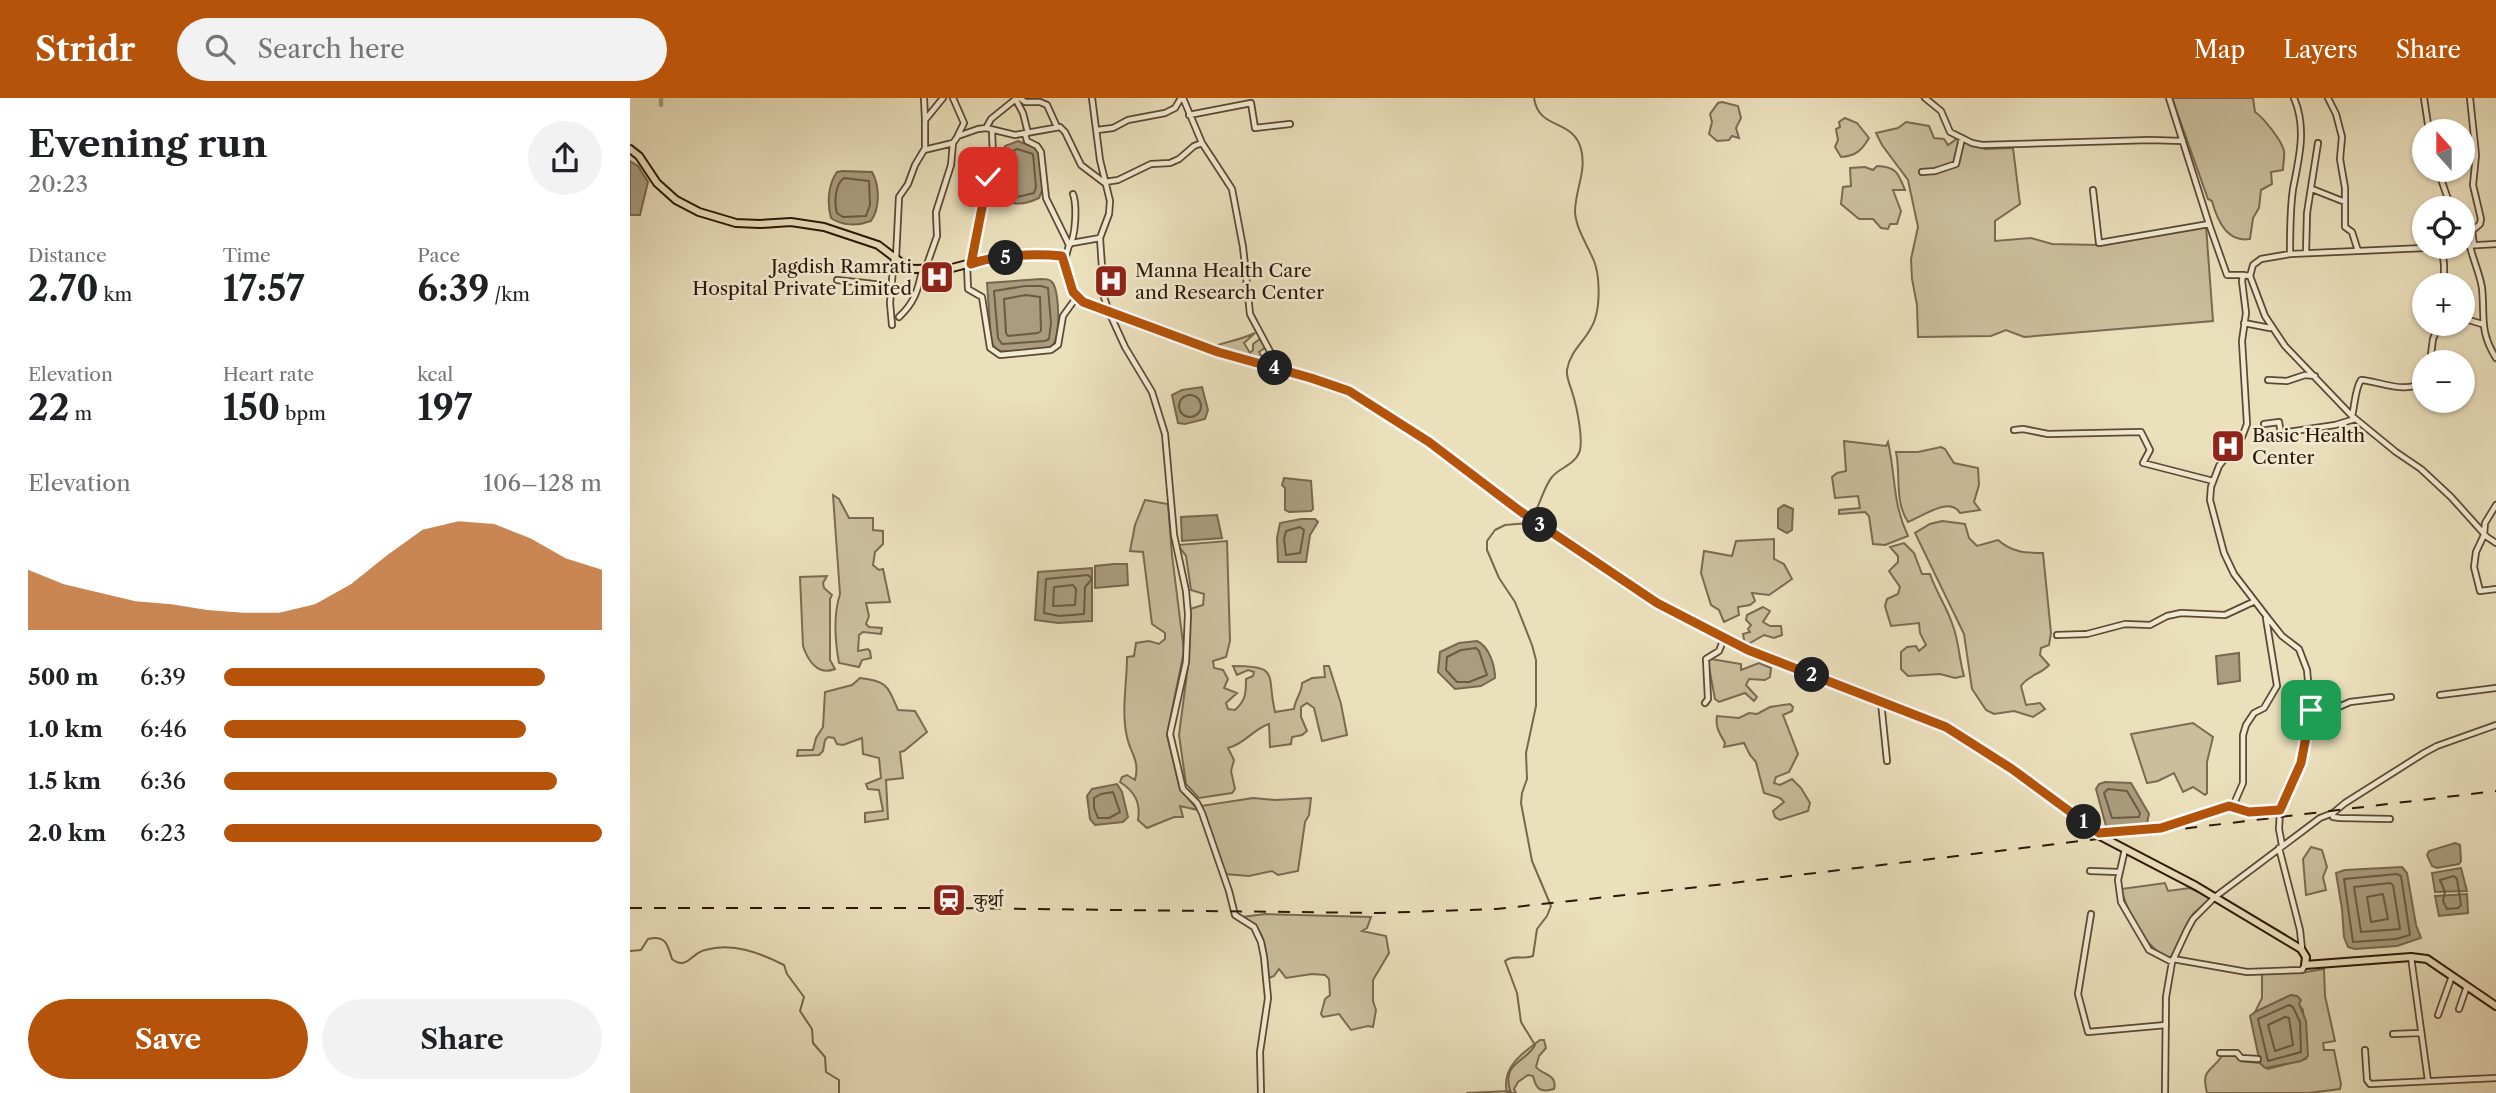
<!DOCTYPE html>
<html lang="en">
<head>
<meta charset="utf-8">
<style>
	body { margin:0; font-family:"Libre Caslon Text","Noto Serif Devanagari",serif; background:#f2f2f2; color:#202124; height:100vh; display:flex; flex-direction:column; font-size:26px; white-space:nowrap }
	* { box-sizing:border-box; margin:0 }
	p { font-size:23px; color:#757577 }
	.icon { flex:none; width:38px; height:38px; fill:none; stroke:currentColor; stroke-width:2; stroke-linecap:round; stroke-linejoin:round }
	.map { position:relative; flex:1; overflow:hidden }
	.panel { display:flex; flex-direction:column; background:#fff; width:630px }
	.panel>* { flex:none }
	.needle { width:46px; rotate:339deg }
	.controls { position:absolute; left:1782px; top:21px; display:grid; gap:14px }
	.controls a { display:grid; place-items:center; width:63px; height:63px; border-radius:50%; background:#fff; box-shadow:0 2px 5px #0004; font-size:35px }
	.pin { position:absolute; display:grid; place-items:center; width:60px; height:60px; color:#fff; margin:-30px; border-radius:14px; box-shadow:0 4px 10px #0006 }
	.km { position:absolute; width:35px; height:35px; margin:-18px; border-radius:50%; background:#222; color:#fff; font-size:19px; line-height:35px; text-align:center }
	.round { display:grid; place-items:center; flex:none; width:74px; height:74px; border-radius:37px; background:#f2f2f2 }
	.headline { display:flex; align-items:center; justify-content:space-between; height:119px; padding:0 28px }
	h1 { font-size:38px; font-weight:800; line-height:52px }
	.metrics { display:grid; grid-template-columns:repeat(3,1fr); gap:10px; height:119px; padding:7px 28px }
	.metrics div { display:grid; align-content:center }
	.metrics b { font-size:35px; font-weight:800 }
	.metrics small { font-size:19px; font-weight:400 }
	.metrics p { font-size:19px }
	.chart { height:196px; padding:14px 28px }
	.chart p { display:flex; justify-content:space-between }
	.chart svg { width:100%; height:126px; margin-top:7px; fill:#b45309; opacity:.7 }
	.action { display:flex; gap:14px; margin-top:auto; padding:14px 28px }
	.action a { flex:1; height:80px; border-radius:42px; background:#b45309; color:#fff; font-size:28px; font-weight:800; line-height:80px; text-align:center }
	.action a+a { background:#f2f2f2; color:#202124 }
	ul { padding:0 28px; list-style:none; font-size:23px }
	li { display:grid; grid-template-columns:112px 84px 1fr; align-items:center; height:52px }
	li i { height:18px; border-radius:9px; background:#b45309 }
	header { display:flex; align-items:center; gap:42px; box-sizing:border-box; height:98px; padding:0 35px; background:#b45309; color:#fff }
	header strong { font-size:33px }
	nav { display:flex; gap:38px; margin-inline-start:auto; font-size:24px }
	.search { width:490px; height:63px; background:#f2f2f2; display:flex; align-items:center; gap:18px; box-sizing:border-box; padding:0 24px; border-radius:38px; color:#757577; font-size:26px }
	main { display:flex; flex:1; min-height:0 }
	.map>svg:first-child { display:block }
	.green { fill:#cbbe9d; stroke:#7c6a52; stroke-width:2 }
	.water { fill:#aa9c7e; stroke:#78674e; stroke-width:2 }
	.lines { fill:none; stroke-linecap:round; stroke-linejoin:round }
	.shore { stroke:#6c5a42; stroke-width:2 }
	.stream { stroke:#78674e; stroke-width:2 }
	.canal { stroke:#aa9c7e; stroke-width:4.5 }
	.minor-casing { stroke:#5c4934; stroke-width:8 }
	.major-casing { stroke:#2d1707; stroke-width:10 }
	.minor { stroke:#f2ebd3; stroke-width:4.5 }
	.major { stroke:#ebe0bc; stroke-width:6 }
	.rail { stroke:#2d1707; stroke-width:2; stroke-dasharray:12 12; stroke-linecap:butt }
	.route-casing { stroke:#fff; stroke-width:14 }
	.route { stroke:#b45309; stroke-width:9 }
	.labels { text-anchor:middle; dominant-baseline:central; stroke-width:5; stroke-linejoin:round; paint-order:stroke }
	.poi-label { font-size:19px; fill:#2d1707; stroke:#f2ebd3; text-anchor:start }
</style>
</head>
<body>
<header>
<strong>Stridr</strong>
<div class="search"><svg class="icon" aria-label="search" viewBox="0 0 24 24"><circle cx="10" cy="10" r="6"/><path d="M15 15l6 6"/></svg>Search here</div>
<nav><a>Map</a><a>Layers</a><a>Share</a></nav>
</header>
<main>
<section class="panel">
<div class="headline"><div><h1>Evening run</h1><p>20:23</p></div><a class="round"><svg class="icon" aria-label="share" viewBox="0 0 24 24"><path d="M12 15V3M7 8l5-5 5 5M5 13v7h14v-7"/></svg></a></div>
<div class="metrics">
<div><p>Distance</p><b>2.70<small> km</small></b></div>
<div><p>Time</p><b>17:57</b></div>
<div><p>Pace</p><b>6:39<small> /km</small></b></div>
</div>
<div class="metrics">
<div><p>Elevation</p><b>22<small> m</small></b></div>
<div><p>Heart rate</p><b>150<small> bpm</small></b></div>
<div><p>kcal</p><b>197</b></div>
</div>
<div class="chart"><p><span>Elevation</span>106–128 m</p>
<svg viewBox="0 0 160 44" preserveAspectRatio="none"><path d="M0 44V23L10 28L20 31L30 34L40 35L50 37L60 38L70 38L80 35L90 28L100 18L110 9L120 6L130 7L140 12L150 19L160 23V44z"/></svg>
</div>
<ul>
<li><b>500 m</b>6:39<i style="width:85%"></i></li>
<li><b>1.0 km</b>6:46<i style="width:80%"></i></li>
<li><b>1.5 km</b>6:36<i style="width:88%"></i></li>
<li><b>2.0 km</b>6:23<i style="width:100%"></i></li>
</ul>
<div class="action"><a>Save</a><a>Share</a></div>
</section>
<div class="map">
<svg width="1866" height="995" viewBox="0 0 1866 995">
	<rect width="100%" height="100%" fill="#ebe0bc"/>
	<filter id="stains"><feTurbulence type="fractalNoise" baseFrequency=".00286" numOctaves="4"/><feColorMatrix values="0 0 0 0 .2 0 0 0 0 .09 0 0 0 0 .02 0 0 0 .5 -.17"/></filter>
	<radialGradient id="worn" r=".72"><stop offset=".6" stop-color="#630" stop-opacity="0"/><stop offset="1" stop-color="#630" stop-opacity=".3"/></radialGradient>
	<!-- green -->
	<path class="green" d="M1542 0H1623L1625 14C1634 20 1652 43 1654 53 1655 58 1653 66 1653 72L1641 74 1642 86 1631 92 1629 110 1623 120 1620 141C1597 145 1587 122 1582 103L1578 101Z
		M1092 4 1108 8 1111 20 1106 30 1109 40 1102 38 1099 42 1087 43 1079 36 1082 24 1080 16 1088 5Z
		M1215 20 1227 25 1239 40C1232 52 1226 58 1211 59L1205 49 1208 42 1206 31 1210 29 1209 24Z
		M1276 24 1299 28 1304 40 1314 41 1318 47 1328 40 1355 51 1383 50 1390 106 1365 123V143L1401 140 1422 146 1469 147 1576 128 1583 223 1394 239 1376 232 1361 238 1288 239 1287 207 1282 181 1281 161 1288 129 1278 82 1252 47 1246 35 1268 30Z
		M1247 68C1267 69 1268 75 1275 92H1263L1271 113 1267 126H1260L1258 131 1251 130 1243 121H1229L1211 106 1213 89 1221 88 1220 70 1235 69 1243 72Z
		M625 235 614 245 620 255 623 252V246L630 241 636 249 629 254 633 261 644 259 642 268 579 250C595 244 610 242 625 235Z
		M1214 343 1256 348 1258 344C1266 379 1262 404 1278 438L1255 447 1243 446 1239 418 1235 414 1209 416V412L1230 410 1228 398 1205 400 1202 379 1207 375 1216 373Z
		M1311 349 1315 351 1324 365 1348 370 1349 387 1344 404 1350 412 1330 415C1320 398 1293 418 1278 424 1264 403 1271 377 1266 354H1288Z
		M203 397 209 401 219 420H243V432L253 433V446L245 454 243 467 249 472 253 471 260 504 236 505 239 518 236 526 239 529 252 530 251 536 233 534 229 537 228 553 238 551 240 553 241 560 232 562 229 569 209 565C205 543 203 518 210 496Z
		M515 402 538 406 542 457 554 553 537 637 550 691 568 712 550 708 553 719H544L517 730 508 722C511 704 504 693 490 684L492 679 497 677 505 682C510 662 501 657 497 639 491 614 497 585 497 559L504 558 506 545 519 543 529 546 535 541V535L522 526 513 454 500 453 505 427Z
		M1312 423 1335 426 1339 440 1347 448 1368 442C1382 454 1394 455 1413 455L1421 535 1419 547 1411 550 1410 557 1419 567C1410 577 1398 577 1391 588L1396 607 1410 605 1415 611 1403 619 1384 613 1364 616 1356 612 1342 591 1334 536 1285 435 1300 426Z
		M1144 441V461L1154 466 1162 481 1139 497 1122 495 1125 503 1120 507 1108 509 1109 517 1094 524 1089 512 1081 507 1071 475 1074 453 1102 458 1106 443Z
		M597 443 600 543 596 559 583 563 584 570 593 572 598 581 594 590 607 595 596 605 598 611 605 612C616 602 616 595 616 581L623 578 624 574 618 572 607 577 603 568C651 568 636 576 645 614L664 611C665 601 672 595 672 585L682 580 695 579 694 568H699L711 606 717 637 692 643 684 610 677 605 671 609V619L677 633 672 637 662 639 661 646 640 649 639 626C623 631 615 646 598 650L604 662 601 673 605 691 602 695 569 700 556 686 549 637 559 560 560 511 573 507 574 496 561 492 556 458 548 447Z
		M1274 445 1284 455 1292 476H1300C1306 494 1317 509 1323 528 1329 544 1329 561 1334 578L1325 580 1310 576 1278 578 1271 571V554L1277 549 1286 548 1289 553 1296 547 1290 535 1289 525 1261 528 1255 508 1257 501 1268 496 1270 489 1259 473 1268 464V458L1260 449Z
		M197 478 193 485 194 490 202 497 200 501V562L205 571C188 578 178 563 173 548L170 479Z
		M1133 509 1140 513 1133 524 1140 528H1151L1152 537 1144 540 1134 537 1115 548 1113 536 1120 534 1118 531 1121 527 1116 522 1117 517Z
		M1081 561 1111 566V572L1129 565 1141 570 1140 579 1135 582 1119 581 1116 587 1127 599 1124 603 1115 595 1089 604 1085 601 1078 564Z
		M230 580C258 583 258 589 268 612L285 613 297 634 274 653 270 654 273 680 256 682 258 721 235 724V715L253 713 249 692 238 691 236 686 251 680 249 660 233 656 232 640 213 647 207 646 204 640 198 639 195 642 193 653 189 657 167 658 168 652H183L186 640 193 629 195 594 222 587Z
		M1160 606 1163 609 1162 613 1153 617 1168 656 1159 674 1146 679 1144 685 1150 687 1162 681 1171 690 1180 705 1178 713 1150 722 1145 719 1143 713 1154 704 1150 700 1134 695 1126 664 1120 657 1114 645 1094 649 1095 645C1090 636 1085 629 1087 618L1109 620 1119 615 1127 616 1140 609Z
		M1563 625 1583 639 1577 664V695L1575 697 1563 689 1553 694 1544 675 1528 683 1517 685 1501 636Z
		M623 700 646 702 681 700 679 717 675 724 668 773 648 777 642 773 619 778 595 776 571 708Z
		M1681 749 1692 752 1697 769 1693 779 1696 792 1676 797 1673 761Z
		M1535 785 1538 793 1560 790 1581 800 1563 816 1541 861C1513 850 1499 817 1491 791Z
		M635 816 741 819 737 830 732 833 756 838 759 855 743 882V903L746 912 743 929 738 928 721 932 709 916 693 919 691 916 695 901 700 897 699 881 695 877 682 876 656 880 649 871 644 878 639 880C637 865 637 840 626 829 622 824 617 824 612 819Z
		M1694 871 1695 898 1705 943 1693 945 1694 952H1704L1711 986 1710 991 1679 995H1577C1571 971 1580 975 1592 958H1607L1611 963 1630 965 1638 971 1676 961 1673 912 1661 897 1625 914 1632 900V874L1670 875Z
		M910 942H914L916 950 909 958 906 969C912 977 928 976 924 991 910 995 906 991 903 978L898 977 888 984 884 991 886 995H877C871 970 892 955 910 942Z"/>
	<!-- water -->
	<path class="water" d="M388 43 408 51 413 90 409 100C379 114 368 101 371 70 371 62 371 55 375 48Z
		M0 63 8 68 18 84 10 117H0Z
		M213 73 242 74C250 88 250 110 241 123 228 128 212 128 201 120 197 105 198 86 207 74Z
		M411 181C416 181 419 181 422 184 430 192 431 243 421 249 412 254 381 254 370 253L364 249 361 241 357 185Z
		M572 289 578 312 575 321 555 326 548 325 542 297 552 292Z
		M654 380 681 383 683 411 681 413 659 414 655 412V390L652 387Z
		M1154 407 1163 411 1162 432 1157 435 1148 430V411Z
		M587 417 592 440 552 443 551 419Z
		M671 421H685L688 424 680 437 676 464H648L647 440 650 425Z
		M484 466H497L498 487 465 490V468Z
		M462 470V523L428 525 405 522 408 474Z
		M847 543C859 548 865 568 865 580L851 588 825 591 808 574 810 554 829 545Z
		M1609 555 1610 583 1588 586 1586 558Z
		M1475 684 1501 685 1519 716 1517 725 1513 728H1476L1466 691 1469 686Z
		M487 686 492 694 498 719 493 724 465 727 460 721 457 698 462 691Z
		M1825 745 1830 747 1831 763 1829 766 1807 770 1802 768 1797 757 1799 753Z
		M1772 769 1777 775 1786 827 1791 840 1767 848 1725 851 1718 849 1714 839 1712 811 1706 775 1715 772Z
		M1831 770 1837 793 1805 794 1802 775Z
		M1837 796 1838 815 1809 818 1805 798Z
		M1661 897 1667 898 1671 902 1669 906 1676 923 1678 958 1671 963 1635 970 1630 965 1620 918 1625 914Z"/>
	<g class="lines">
		<!-- shore -->
		<path class="shore" d="M387 51 403 56 406 89 404 95 387 99 380 95 377 78 379 55Z
			M214 80 239 83 240 107 236 118 213 119 207 115C204 105 205 86 214 80Z
			M395 188H411L418 190 421 225 419 241 415 243 372 246 368 240 364 193Z
			M396 197 410 199 411 233 408 235 378 238 376 235 374 201Z
			M549 308a11 11 0 1 1 22 0a11 11 0 1 1-22 0Z
			M670 429 674 432 670 455 656 457 654 441 656 433Z
			M458 477 462 481 455 489 454 516 429 518 414 515 416 481Z
			M443 487 446 491 445 507 423 508 424 489Z
			M846 550 849 553 857 577 839 584H827L816 572 817 559 831 552Z
			M1478 691 1497 693 1510 715 1509 719 1482 720 1474 695Z
			M483 694 490 714 479 720H468L464 710V700L471 696Z
			M1767 776 1771 778 1780 837 1766 841 1723 844 1714 781Z
			M1824 778 1827 781 1831 807 1828 810 1817 811 1813 803 1815 794 1810 782Z
			M1760 785 1763 787 1770 831 1731 834 1724 789Z
			M1753 796 1758 821 1741 824 1737 799Z
			M1659 907 1663 909 1670 924 1671 954 1638 963 1628 921Z
			M1655 919 1659 920 1663 947 1645 953 1638 927Z"/>
		<!-- stream -->
		<path class="stream" d="M903 417C911 406 913 390 922 379 929 370 944 367 949 355 954 344 947 310 943 297 941 289 936 280 937 272 940 251 959 241 965 221 970 206 970 178 964 163 958 148 946 131 945 114 945 92 957 73 951 51 943 20 909 33 904 0
			M0 853 11 852 18 841C36 836 38 848 42 861 57 873 61 855 75 852 103 844 130 855 154 867L157 876 174 899 170 913 182 931 183 945 195 959 196 974 209 982V995
			M837 995 880 993
			M881 995C870 964 896 965 905 947L891 924 887 895 875 863C883 856 894 862 903 858L907 831 917 818 921 808 902 763 891 705 892 695 897 681 896 655 906 608V562L902 547 885 504 869 480 857 452V443L865 432 875 427 898 425 900 422"/>
		<!-- canal -->
		<path class="canal" d="M31 0V7"/>
		<!-- minor casing -->
		<g class="minor-casing">
			<path id="minor" d="M294 0 295 21
				M323 0 334 25 328 37
				M390 0 395 4H410L417 7 427 29
				M462 0 470 62 480 103 479 116 470 140 474 199 479 214 495 249 522 294 535 336 544 437 556 493 558 516 556 564 540 636 553 691 567 705 572 715 599 793 605 817 624 829 631 844 634 859 638 900 630 954 631 995
				M553 0 572 45 602 91 613 149 620 216 643 259 645 270
				M1295 0 1311 13 1320 34 1342 45 1352 47 1520 42 1553 43
				M1539 0 1579 126
				M1698 0 1706 16 1712 39 1710 61 1715 90V129L1722 134 1728 153
				M1794 0 1799 33
				M1840 0 1846 57 1843 87 1851 121 1850 126 1842 133 1844 147
				M386 2 393 15 398 35
				M559 17 621 5 625 30 660 26
				M356 30 361 21 387 0
				M467 32 483 30 498 22 535 15 545 10 551 0
				M395 36 397 43 407 48 411 54 416 100 439 147 436 158H432
				M295 51V22L313 0
				M1808 72 1821 110
				M1292 74 1305 73 1326 66 1332 40
				M475 84 488 82 521 66 540 65 549 61 564 48 572 45
				M1682 91 1715 104
				M1463 92 1469 145 1579 126 1597 177H1614
				M442 145 470 140
				M439 148C446 139 447 107 443 96
				M1832 148 1866 146
				M1840 148C1843 162 1850 176 1852 190 1855 219 1849 233 1866 260
				M1812 149 1814 167V187
				M1817 149 1660 156 1631 161 1623 167 1620 178 1635 218 1655 248 1722 318 1766 354 1791 371 1821 399 1857 439 1866 445
				M1676 155 1677 115 1688 45
				M1660 156C1660 135 1660 112 1663 91 1669 60 1677 30 1664 0
				M266 160 269 99 278 86 285 67 294 52 323 45 328 38 348 31 356 30 385 37 430 29 435 34 451 67 476 86
				M341 165 363 58 362 33
				M337 167 338 191 352 199 360 250 370 257 421 252 428 247 433 218 446 200
				M295 172 307 138 306 114 321 67 323 45
				M1620 178 1613 177 1612 183 1616 215 1612 243 1617 326 1612 339 1589 368 1581 389 1580 402 1594 455 1604 476 1637 519 1652 538 1669 551 1677 572 1681 615 1671 665 1650 713 1649 731 1652 747
				M207 182 253 187 261 191
				M269 219C284 205 288 193 292 172
				M1832 220 1852 226
				M1614 225 1640 230
				M262 227 260 205 264 160
				M1800 264 1803 241 1809 226
				M1638 282 1657 283 1675 277 1685 278
				M1722 318C1725 306 1725 291 1731 282 1749 283 1779 298 1794 282
				M1634 326 1649 324 1651 335 1705 327 1725 321
				M1384 332 1393 331 1418 336 1511 334 1520 352 1513 365 1583 383
				M1866 407 1855 425 1854 437 1846 454 1844 469 1850 493 1866 491
				M1636 520 1647 588 1634 610 1624 615 1616 627 1613 637V685L1603 708C1614 718 1636 714 1650 713
				M1427 537 1457 536 1495 526 1520 527 1537 518 1551 515 1595 517 1623 504
				M1810 597 1866 590
				M1251 604 1257 663
				M1075 605 1078 601 1076 561 1089 553 1094 540
				M1679 622 1720 604 1761 599
				M1703 715V719L1710 720 1760 721
				M1469 735 1531 730 1603 708
				M1649 750 1670 832 1672 851
				M1495 751 1488 782 1491 804 1519 852 1542 864
				M1460 773 1489 774
				M1461 816 1448 896 1458 934 1536 927
				M1781 859 1798 983
				M1543 861 1617 874 1672 872 1675 867
				M1829 911 1837 888
				M1808 917 1822 878
				M1763 936 1791 935
				M1735 952 1737 982 1740 986 1866 980
				M1590 955H1607L1611 960 1628 961
				M1535 995 1536 899 1542 864 1557 832 1563 821 1585 799 1690 720 1703 715 1715 705 1794 655 1807 648 1866 627"/>
		</g>
		<!-- major casing -->
		<g class="major-casing">
			<path id="major" d="M0 51 9 58 27 85 46 102 69 114 106 125 130 126 161 124 194 129 248 147 277 169 284 171 322 170 356 161 419 156 432 158 443 194 453 204 588 254 681 280 719 293 799 343 890 413 1027 504 1118 552 1316 629 1382 671 1472 739 1566 788 1671 851 1676 859 1675 867 1781 859 1797 861 1866 908"/>
		</g>
		<!-- minor -->
		<use href="#minor" class="minor"/>
		<!-- major -->
		<use href="#major" class="major"/>
		<!-- rail -->
		<path class="rail" d="M0 810H319L748 815 866 811 1069 789 1866 693"/>
	</g>
	<g class="lines">
		<!-- route casing -->
		<g class="route-casing">
			<path id="route" d="M358 79 341 166C365 157 406 155 432 158L443 194 453 204 588 254 681 280 719 293 799 344 890 413 1027 505 1118 552 1316 629 1382 671 1469 735 1531 730 1599 708 1619 714 1650 712 1671 665 1681 612"/>
		</g>
		<!-- route -->
		<use href="#route" class="route"/>
	</g>
	<!-- icons -->
	<defs>
		<g id="hospital-square" transform="scale(1.75)"><rect x="-9" y="-9" width="18" height="18" rx="4" fill="#8f2418" stroke="#f2ebd3"/><path d="M-5-5h3v3.5h4V-5h3V5h-3V1.5h-4V5h-3Z" fill="#fff"/></g>
		<g id="station-square" transform="scale(1.75)"><rect x="-9" y="-9" width="18" height="18" rx="4" fill="#8f2418" stroke="#f2ebd3"/><path d="M-3-6H3Q5-6 5-4V2Q5 4 3 4L4.5 6H3L1.5 4h-3L-3 6H-4.5L-3 4Q-5 4-5 2V-4Q-5-6-3-6ZM-3.5-4v3h7v-3ZM-3.5 1v1.5H-2V1ZM2 1v1.5H3.5V1Z" fill="#fff"/></g>
	</defs>
	<g fill-rule="evenodd">
		<use href="#hospital-square" x="307" y="179"/>
		<use href="#hospital-square" x="481" y="183"/>
		<use href="#hospital-square" x="1598" y="348"/>
		<use href="#station-square" x="319" y="802"/>
	</g>
	<g class="labels">
		<!-- poi labels -->
		<g class="poi-label">
			<text x="282" y="168" text-anchor="end">Jagdish Ramrati<tspan x="282" dy="22">Hospital Private Limited</tspan></text>
			<text x="505" y="172">Manna Health Care<tspan x="505" dy="22">and Research Center</tspan></text>
			<text x="1622" y="337">Basic Health<tspan x="1622" dy="22">Center</tspan></text>
			<text x="344" y="802">कुर्था</text>
		</g>
	</g>
	<rect width="100%" height="100%" filter="url(#stains)"/>
	<rect width="100%" height="100%" fill="url(#worn)"/>
</svg>
<div class="controls">
<a><svg class="needle" viewBox="-14 -14 28 28"><path d="M0-13l5 13h-10z" fill="#e53935"/><path d="M0 13l5-13h-10z" fill="#757577"/></svg></a>
<a><svg class="icon" aria-label="locate" viewBox="0 0 24 24"><circle cx="12" cy="12" r="6"/><path d="M12 2v4M12 18v4M2 12h4M18 12h4"/></svg></a>
<a>+</a>
<a>−</a>
</div>
<div class="pin" style="left:1681px;top:612px;background:#1e9e55"><svg class="icon" aria-label="arrive" viewBox="0 0 24 24"><path d="M6 21V4h12l-3 4 3 4H6"/></svg></div>
<div class="pin" style="left:358px;top:79px;background:#d93025"><svg class="icon" aria-label="check" viewBox="0 0 24 24"><path d="M5 12l5 5 9-10"/></svg></div>
<b class="km" style="left:1454px;top:724px">1</b>
<b class="km" style="left:1182px;top:577px">2</b>
<b class="km" style="left:910px;top:427px">3</b>
<b class="km" style="left:645px;top:270px">4</b>
<b class="km" style="left:376px;top:160px">5</b>
</div>
</main>
</body>
</html>
